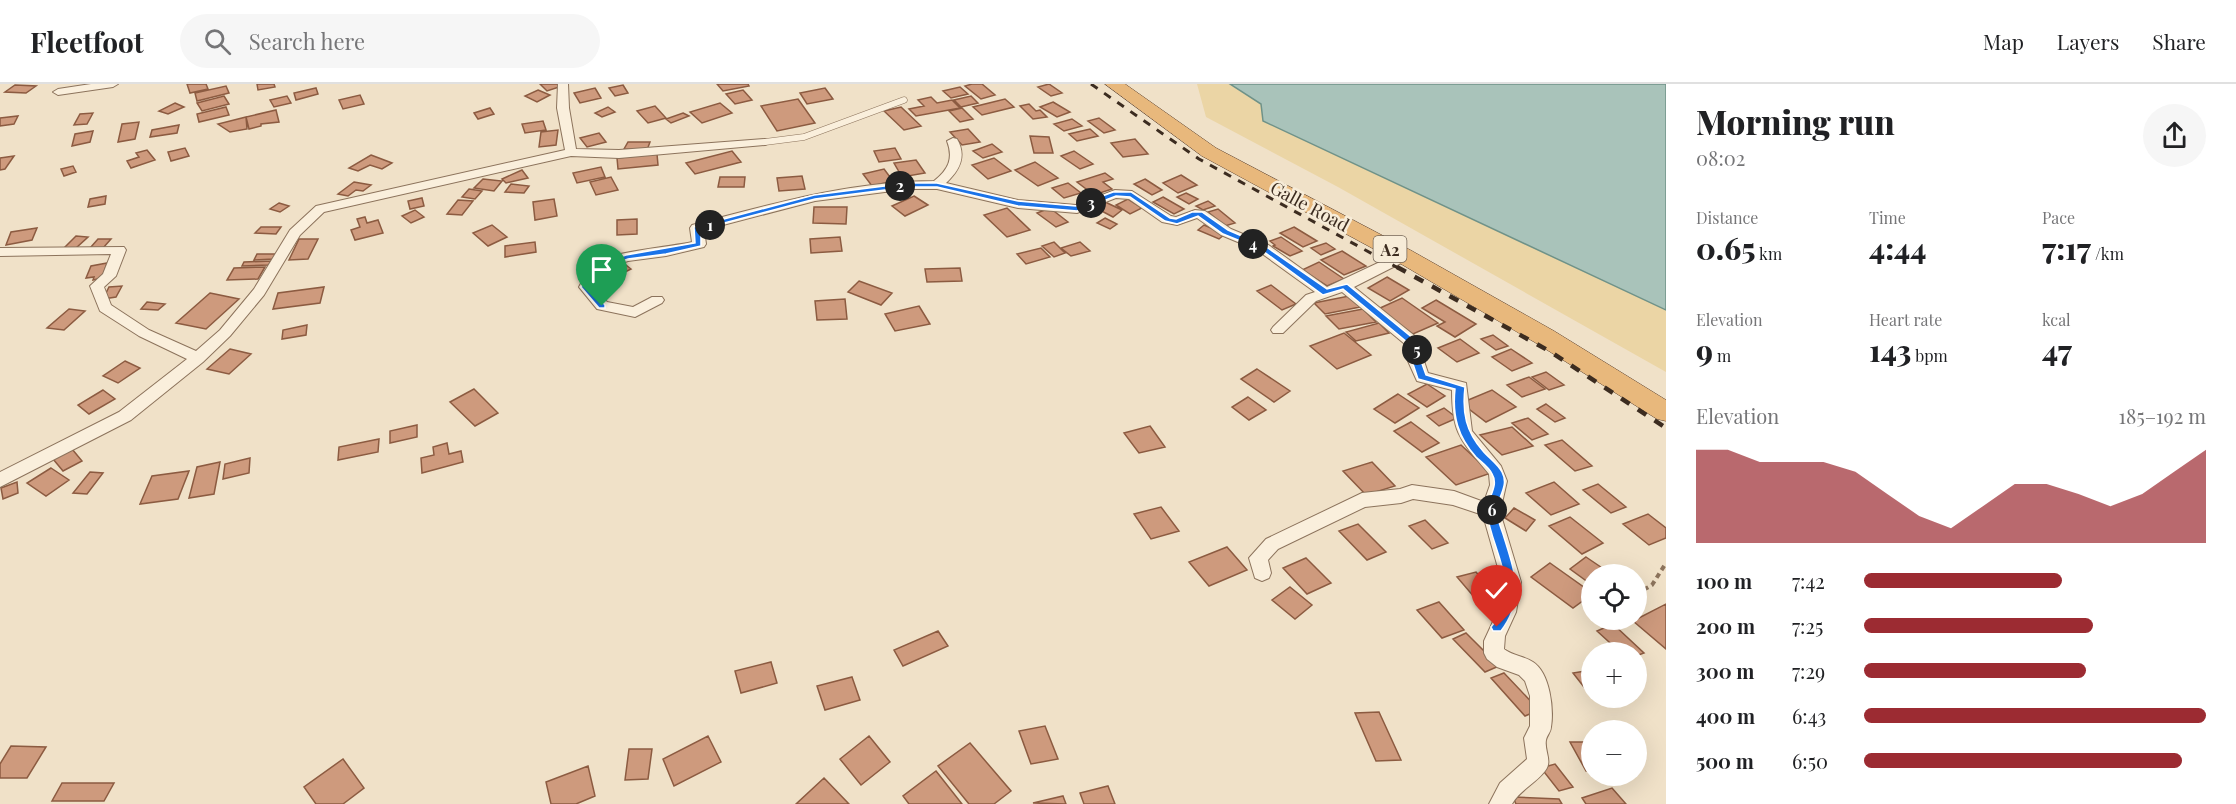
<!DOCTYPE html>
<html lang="en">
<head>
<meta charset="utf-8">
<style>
	body { margin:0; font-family:"Playfair Display",serif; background:#f6f6f6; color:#202124; height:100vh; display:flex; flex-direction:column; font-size:22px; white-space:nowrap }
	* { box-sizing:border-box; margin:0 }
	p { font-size:20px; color:#757577 }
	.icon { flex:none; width:33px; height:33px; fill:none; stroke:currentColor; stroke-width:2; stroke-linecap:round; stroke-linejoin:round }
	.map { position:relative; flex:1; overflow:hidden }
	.side { display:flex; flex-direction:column; background:#fff; width:570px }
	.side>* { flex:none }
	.tools { position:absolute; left:1581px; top:480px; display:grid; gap:12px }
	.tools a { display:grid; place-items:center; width:66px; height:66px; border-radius:50%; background:#fff; box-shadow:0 6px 24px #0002; font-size:30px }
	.pin { position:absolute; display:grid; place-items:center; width:51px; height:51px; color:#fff; margin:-62px -26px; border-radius:50% 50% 50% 0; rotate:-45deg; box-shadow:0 0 6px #0007 }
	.pin .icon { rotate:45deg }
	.km { position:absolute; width:30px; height:30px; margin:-15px; border-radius:50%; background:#222; color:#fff; font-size:16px; line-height:30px; text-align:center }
	.round { display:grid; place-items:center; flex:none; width:63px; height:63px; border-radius:32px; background:#f6f6f6 }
	.summary { display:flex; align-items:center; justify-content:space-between; height:102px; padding:0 30px }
	h1 { font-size:33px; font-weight:800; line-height:45px }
	.metrics { display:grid; grid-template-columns:repeat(3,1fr); gap:9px; height:102px; padding:6px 30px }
	.metrics div { display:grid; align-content:center }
	.metrics b { font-size:30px; font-weight:800 }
	.metrics small { font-size:16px; font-weight:400 }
	.metrics p { font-size:16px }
	.chart { height:168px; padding:12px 30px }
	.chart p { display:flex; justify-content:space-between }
	.chart svg { width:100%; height:108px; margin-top:6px; fill:#9c2b32; opacity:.7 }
	ul { padding:0 30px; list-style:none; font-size:20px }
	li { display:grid; grid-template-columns:96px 72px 1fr; align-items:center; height:45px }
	li i { height:15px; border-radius:8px; background:#9c2b32 }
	header { display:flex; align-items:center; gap:36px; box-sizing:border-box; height:84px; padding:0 30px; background:#fff; border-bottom:2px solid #e0e0e0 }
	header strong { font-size:28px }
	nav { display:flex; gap:33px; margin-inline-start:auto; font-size:21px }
	.search { width:420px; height:54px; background:#f6f6f6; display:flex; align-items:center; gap:15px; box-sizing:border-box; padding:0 21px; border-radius:33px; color:#757577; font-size:22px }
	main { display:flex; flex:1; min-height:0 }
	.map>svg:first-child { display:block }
	.sand { fill:#ebd5a5 }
	.water { fill:#a9c3ba; stroke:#6f9288; stroke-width:1.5 }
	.building { fill:#ce9a7d; stroke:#8c5b41; stroke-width:1.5 }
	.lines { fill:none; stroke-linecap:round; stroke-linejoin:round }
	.service-casing { stroke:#8c735c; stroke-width:7 }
	.minor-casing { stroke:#8c735c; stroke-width:2 }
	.trunk-casing { stroke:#5a4130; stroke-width:1 }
	.path { stroke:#8c735c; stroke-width:4; stroke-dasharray:5 4; stroke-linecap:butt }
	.service { stroke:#faefdc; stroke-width:6 }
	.minor { fill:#faefdc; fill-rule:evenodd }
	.trunk { fill:#e8b87c; fill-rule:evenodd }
	.rail-far1 { stroke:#3c2c20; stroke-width:3; stroke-dasharray:8 8; stroke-linecap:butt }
	.rail { stroke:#3c2c20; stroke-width:4.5; stroke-dasharray:10 10; stroke-linecap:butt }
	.route { fill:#1a73e8; stroke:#fff; stroke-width:1.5 }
	.labels { text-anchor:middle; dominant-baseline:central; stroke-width:5; stroke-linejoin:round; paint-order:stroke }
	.shield { fill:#f7ecd8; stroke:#746657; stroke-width:1.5 }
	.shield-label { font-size:16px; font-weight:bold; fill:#3c2c20 }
	.street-label { font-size:18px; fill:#3c2c20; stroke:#f7ecd8 }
</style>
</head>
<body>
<header>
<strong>Fleetfoot</strong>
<div class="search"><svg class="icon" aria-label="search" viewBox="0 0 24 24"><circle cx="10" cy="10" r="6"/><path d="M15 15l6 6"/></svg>Search here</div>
<nav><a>Map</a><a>Layers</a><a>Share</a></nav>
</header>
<main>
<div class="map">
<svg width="1666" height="720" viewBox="0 0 1666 720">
	<rect width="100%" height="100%" fill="#f0e1c8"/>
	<!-- sand -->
	<path class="sand" d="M1197 0H1230L1261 20 1263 37 1666 226V288L1338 103 1206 33Z"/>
	<!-- water -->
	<path class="water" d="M1230 0H1666V226L1263 37 1261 20Z"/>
	<!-- building -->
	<path class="building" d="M187 0H206L208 5 190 9Z
		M257 0H274L275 3 258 6Z
		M540 0H559L562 2 547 7Z
		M717 0H748L749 2 723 7Z
		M972 0H982L995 11 981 15 965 2Z
		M1049 0 1062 9 1051 12 1038 3Z
		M15 1 36 2 26 9 5 8Z
		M623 1 628 9 615 12 609 4Z
		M226 2 229 9 197 17 195 9Z
		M960 3 968 10 951 14 943 7Z
		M316 4 318 10 296 16 294 9Z
		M595 4 601 14 580 19 574 9Z
		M825 4 833 15 807 20 800 9Z
		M538 6 550 11 537 18 525 12Z
		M743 6 752 16 735 20 726 10Z
		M360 11 364 20 343 25 339 16Z
		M224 12 229 20 202 27 197 19Z
		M287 12 291 19 274 23 270 16Z
		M971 12 978 19 961 23 954 16Z
		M931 13 937 19 952 16 960 24 916 32 909 25 924 22 918 16Z
		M798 15 815 39 777 47 761 22Z
		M1005 15 1014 23 982 31 973 23Z
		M1053 18 1070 28 1057 33 1040 23Z
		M175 19 184 23 168 30 159 27Z
		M720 19 732 29 702 39 690 28Z
		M1029 20 1036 27 1040 26 1047 33 1033 35 1020 22Z
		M655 22 666 34 648 39 637 27Z
		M226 23 229 31 199 38 197 30Z
		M608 23 615 28 602 33 595 29Z
		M901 23 921 42 904 46 884 27Z
		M490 24 494 30 478 35 474 29Z
		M962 24 973 35 960 38 949 27Z
		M276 26 279 38 261 40V42L249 45 246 33Z
		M93 29 87 40 74 41 80 30Z
		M683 29 689 32 671 39 666 35Z
		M18 32 14 40 0 42V34Z
		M246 33 247 45 230 48 218 40Z
		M1099 34 1115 46 1104 49 1088 37Z
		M1072 35 1082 42 1064 47 1054 40Z
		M543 37 546 46 525 49 522 40Z
		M139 38 135 55 118 58 122 40Z
		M179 41 177 49 150 53 152 46Z
		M968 45 980 58 962 61 950 48Z
		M1090 45 1098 52 1077 57 1069 50Z
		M558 46 556 61 539 63 541 48Z
		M93 47 90 58 72 62 75 50Z
		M599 49 606 58 587 63 580 54Z
		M1030 52 1049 53 1053 69H1034Z
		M1135 55 1148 70 1123 73 1111 59Z
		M628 58H650L647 66 624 65Z
		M992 60 1002 68 983 74 973 67Z
		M185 64 189 72 171 77 168 68Z
		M895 64 901 75 879 78 874 67Z
		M147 66 155 76 131 84 127 77 139 73 136 69Z
		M732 67 741 78 695 90 686 79Z
		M1074 67 1093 80 1080 85 1061 72Z
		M657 70 658 81 618 85 617 74Z
		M371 71 392 79 382 85 370 81 358 87 349 84Z
		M14 72 5 85 0 86V74Z
		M994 74 1011 87 988 95 972 81Z
		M916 76 925 89 902 93 894 79Z
		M1035 78 1058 94 1038 102 1015 86Z
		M73 82 76 88 64 92 61 85Z
		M601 83 605 93 577 99 573 89Z
		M884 85 893 97 872 102 863 90Z
		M522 86 528 94 506 99 502 95Z
		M1105 89 1113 95 1103 98 1112 105 1094 111 1077 98Z
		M1181 91 1197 101 1178 109 1163 99Z
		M802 92 805 105 779 107 777 94Z
		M611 93 618 106 596 111 590 98Z
		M720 93H745L744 103H718Z
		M483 95 502 97 494 107 474 104Z
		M1145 95 1162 106 1152 111 1134 100Z
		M354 98 371 101 363 107 356 106 348 112 338 110Z
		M1068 99 1081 109 1064 114 1052 104Z
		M511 100 529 102 524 109 505 108Z
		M469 105 482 107 475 115 462 113Z
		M1186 109 1198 115 1189 120 1177 113Z
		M106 112 105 120 88 123 90 115Z
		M914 112 928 121 905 132 892 122Z
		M1163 113 1184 125 1174 130 1153 118Z
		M422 114 424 122 410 125 408 117Z
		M554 115 557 132 535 136 533 118Z
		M1128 115 1142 124 1130 130 1116 121Z
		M458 116 473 117 462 131 447 130Z
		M1103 117 1122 126 1113 133 1094 123Z
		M1208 117 1215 122 1203 126 1196 122Z
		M279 119 289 122 280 128 270 125Z
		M814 123H847L846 140 813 139Z
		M1007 124 1030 146 1007 153 984 131Z
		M1050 124 1068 138 1056 143 1037 129Z
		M1218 125 1235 139 1225 142 1208 128Z
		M415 126 424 133 411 139 402 132Z
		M365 133 367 139 378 136 383 149 355 156 351 146 360 143 357 135Z
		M1105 134 1117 140 1110 145 1097 139Z
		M637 135V150L617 151V136Z
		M492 141 507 153 488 162 473 149Z
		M1204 141 1225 150 1219 155 1198 146Z
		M261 143H281L276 150 255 149Z
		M1294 143 1317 157 1303 163 1280 149Z
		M37 144 32 156 6 161 11 148Z
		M76 152 88 153 76 164H64Z
		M840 153 842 167 811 169 810 155Z
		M1281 153 1302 167 1290 172 1273 162 1275 161 1270 157Z
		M98 155H111L103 164H90Z
		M299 155H318L308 175 289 176Z
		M535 158 536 168 505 173V162Z
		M1054 158 1065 169 1054 173 1042 162Z
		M1080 158 1090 167 1071 172 1061 164Z
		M1326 159 1335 165 1321 171 1311 164Z
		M1041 164 1050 173 1026 180 1017 170Z
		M1342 167 1366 182 1344 191 1321 176Z
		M257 170H277L274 175 254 176Z
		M272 177 269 181 242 182 244 178Z
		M621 177 631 185 611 195 600 187Z
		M1319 178 1344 195 1327 202 1302 186Z
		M107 179 102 194 93 196 94 193 86 194 91 182Z
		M265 183 258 195 227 196 234 184Z
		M960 184 962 197 927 198 925 185Z
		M1387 193 1409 206 1390 217 1368 204Z
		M859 197 892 209 881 221 848 208Z
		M1271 201 1296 220 1282 226 1257 207Z
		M122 202 116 213 103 215 109 203Z
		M324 203 320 219 273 225 278 209Z
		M210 209 239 215 206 245 176 239Z
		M1349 212 1360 223 1325 230 1314 219Z
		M1402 214 1438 239 1413 250 1378 225Z
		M845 215 847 235 817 236 815 217Z
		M1436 216 1476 240 1455 253 1437 242 1445 238 1422 224Z
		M147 218 165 220 158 226 141 225Z
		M919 222 930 240 895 247 885 230Z
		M69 225 85 227 64 246 47 244Z
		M1363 225 1376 238 1339 245 1326 232Z
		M1379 239 1389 249 1356 257 1346 248Z
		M307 241 306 251 282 255 283 246Z
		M1344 249 1371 271 1337 285 1310 262Z
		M1493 251 1508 262 1496 266 1481 255Z
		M1460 255 1479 269 1457 278 1438 264Z
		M230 265 251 270 229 290 207 285Z
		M1511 265 1532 279 1512 287 1492 273Z
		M125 277 140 284 118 299 103 292Z
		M1257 285 1290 307 1274 318 1241 295Z
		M1546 288 1564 301 1549 306 1532 293Z
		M1529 293 1545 305 1522 313 1507 301Z
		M1427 300 1445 312 1427 323 1408 310Z
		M474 305 498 329 475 342 450 318Z
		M103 306 115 315 89 330 78 321Z
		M1492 306 1516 323 1486 338 1461 319Z
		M1398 310 1419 324 1395 339 1374 325Z
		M1248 313 1266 326 1249 336 1232 323Z
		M1546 320 1565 334 1555 338 1537 325Z
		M1444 324 1457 334 1439 342 1427 332Z
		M1528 334 1548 350 1532 356 1512 339Z
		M1411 338 1439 359 1422 368 1394 347Z
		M417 341V353L390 359V347Z
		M1150 342 1165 363 1139 369 1124 349Z
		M1512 343 1533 362 1502 371 1480 351Z
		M379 355 378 368 338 376 339 363Z
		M1562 356 1592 382 1575 387 1545 361Z
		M447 359 449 370 461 367 463 378 422 389 421 374 434 371 433 363Z
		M1461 361 1491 389 1456 401 1426 373Z
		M72 365 82 377 63 387 53 375Z
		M250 374 249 389 223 395 225 380Z
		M220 378 214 410 189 414 197 383Z
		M1372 378 1395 402 1366 411 1343 387Z
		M51 384 69 396 46 412 27 399Z
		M189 387 178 415 140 420 152 392Z
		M90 388 103 389 87 410 73 409Z
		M17 398 18 409 3 415 1 404Z
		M1554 398 1579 420 1551 431 1526 409Z
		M1598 400 1626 423 1611 429 1583 406Z
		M1161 423 1179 447 1151 455 1134 430Z
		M1514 424 1535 436 1526 447 1505 434Z
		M1648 430 1666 444V454L1649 461 1623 440Z
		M1570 433 1603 459 1582 470 1549 442Z
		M1425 436 1448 459 1432 465 1409 442Z
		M1358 440 1386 468 1367 476 1339 447Z
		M1227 463 1247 486 1209 502 1189 478Z
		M1586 473 1611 490H1592V501L1570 485Z
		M1306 474 1331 499 1307 510 1283 484Z
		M1550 479 1592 509V510L1573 524 1531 493Z
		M1476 488 1505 522 1486 527 1457 493Z
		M1290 503 1312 521 1295 535 1272 516Z
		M1439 518 1464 546 1442 554 1417 526Z
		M1666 520V565L1633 537Z
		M1613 540 1644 569 1636 572V568H1620L1597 547Z
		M938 547 948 562 903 582 894 566Z
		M1466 549 1499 582 1485 588 1453 555Z
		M771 578 777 599 741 609 735 587Z
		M1592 586V606L1587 607 1573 589Z
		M1504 589 1539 626 1525 632 1491 594Z
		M852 593 860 616 825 626 817 602Z
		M1379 628 1401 676 1376 677 1355 629Z
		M1045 642 1058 675 1031 680 1019 647Z
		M708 652 721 678 674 702 663 675Z
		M869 652 890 678 861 701 840 675Z
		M1570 658H1590L1592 687H1586Z
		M970 659 1011 707 994 720H969L938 682Z
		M11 662 46 663 27 694H0V680Z
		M629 665H652L648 695 625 696Z
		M343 675 364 704 343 720H316L304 703Z
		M1555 680 1573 703 1559 707 1541 684Z
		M588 682 595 712 576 720H551L546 698Z
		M936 687 962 720H909L903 712Z
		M824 694 849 720H796Z
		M62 699H114L104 717H52Z
		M1108 702 1115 720H1084L1080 709Z
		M1612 704 1626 720H1586L1582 714Z
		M1063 712 1066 720 1033 719Z
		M1513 713 1559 715 1562 720H1516Z"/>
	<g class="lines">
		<!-- service casing -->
		<g class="service-casing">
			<path id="service" d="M765 58 804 53 904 16"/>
		</g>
		<!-- minor casing -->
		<g class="minor-casing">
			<path id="minor" d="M91 0H118L113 3 58 11 53 8 58 5Z
				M558 0H568L569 24 576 65 619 66 765 55 771 58 765 61 619 74 571 72 324 128 300 151 264 211 230 252 203 278 131 336 0 403V388L119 328 187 275 139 252 100 227 90 202 103 190 111 170 0 172V164L124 163 126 166 116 192 104 203 111 221 149 246 196 267 220 246 254 205 290 146 316 122 565 66 557 24Z
				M953 54 957 55C967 72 960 86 946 99L1018 116 1076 121 1115 106 1132 107 1171 132 1176 133 1195 126 1205 127 1231 145 1267 160 1327 203 1399 169H1409L1411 172 1409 175 1354 203 1416 253 1426 268 1424 277 1428 289 1466 299 1472 347 1501 382 1507 397 1500 428 1521 498 1516 528 1505 552 1504 565C1513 572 1524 572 1533 578 1550 589 1554 625 1551 643 1551 648 1547 651 1546 656 1544 667 1553 677 1545 687 1535 700 1520 706 1512 720H1489L1500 699 1527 675 1524 654 1530 642V612L1525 597 1519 591 1497 583 1487 575 1484 569V557L1496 531 1502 498 1483 431 1453 421 1413 415 1401 419 1365 423 1278 465 1268 476 1271 489 1269 494 1262 497 1255 494 1249 474 1266 455 1362 409 1400 405 1412 401 1454 407 1484 418 1490 401 1489 390C1462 357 1452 352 1452 306L1417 297 1408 277 1410 268 1406 261 1342 208 1316 217 1283 249H1273L1271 246 1273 243 1306 211 1315 208 1257 166 1221 151 1197 134 1177 141 1162 138 1129 115 1116 114 1077 129 1018 124 937 105H908L815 117 704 146 706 160 704 163 666 172 628 177 604 185 593 203 607 218 633 223 652 213H662L664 216 662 219 635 233 597 225 579 203C583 196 588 184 594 179 610 168 670 163 692 158L690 144 692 141C772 120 851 97 934 97 948 86 954 75 947 57Z"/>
		</g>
		<!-- trunk casing -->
		<g class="trunk-casing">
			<path id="trunk" d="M1105 0H1125L1216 64 1412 167 1554 247 1666 316V337L1657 335 1536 259 1396 177 1202 72Z"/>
		</g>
		<!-- path -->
		<path class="path" d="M1636 510 1652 501 1666 479"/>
		<!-- service -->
		<use href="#service" class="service"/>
		<!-- minor -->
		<use href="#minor" class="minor"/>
		<!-- trunk -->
		<use href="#trunk" class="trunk"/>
		<!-- rail-far1 -->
		<path class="rail-far1" d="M1091 0 1199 75 1400 185"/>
		<!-- rail -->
		<path class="rail" d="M1397 183 1551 268 1666 344"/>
	</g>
	<!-- route -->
	<path class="route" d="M908 99H937L1018 117 1076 122 1113 108H1131L1170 134 1176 135 1192 128H1202L1228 146 1265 162 1327 205 1347 200 1414 255 1422 268 1421 277 1426 291 1465 303C1462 329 1466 348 1483 367 1489 374 1498 380 1502 388 1510 403 1496 414 1497 428 1497 435 1501 444 1503 450 1514 486 1526 514 1501 547H1493L1491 543C1494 539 1497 536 1499 532 1518 499 1491 463 1487 429 1485 416 1500 403 1492 390 1489 383 1481 378 1476 373 1458 353 1452 332 1455 305L1418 295 1412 277 1413 268 1408 259 1343 205 1323 211 1260 165 1223 150 1198 132 1177 140 1165 137 1130 113 1116 112 1077 127 1018 122 937 103H908L815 115 701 145V162L666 170 628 175 602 184 590 203 605 221V224H599L581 203 596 181 626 171 695 159 694 143 814 111Z"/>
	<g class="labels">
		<!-- shield labels -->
		<rect class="shield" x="1373.5" y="152" width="33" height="26" rx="4.5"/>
		<g class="shield-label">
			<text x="1390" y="165">A2</text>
		</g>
		<!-- street labels -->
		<g class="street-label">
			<text transform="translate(1310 122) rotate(28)">Galle Road</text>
		</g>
	</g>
</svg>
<div class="tools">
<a><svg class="icon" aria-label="locate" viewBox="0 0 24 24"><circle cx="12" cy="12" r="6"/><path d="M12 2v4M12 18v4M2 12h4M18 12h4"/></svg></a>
<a>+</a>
<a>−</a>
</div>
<div class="pin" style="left:602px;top:222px;background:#1e9e55"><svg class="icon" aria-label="arrive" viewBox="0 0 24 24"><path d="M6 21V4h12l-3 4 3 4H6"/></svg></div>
<div class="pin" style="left:1497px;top:543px;background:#d93025"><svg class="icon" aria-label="check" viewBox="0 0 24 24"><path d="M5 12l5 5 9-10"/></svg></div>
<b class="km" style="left:710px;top:141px">1</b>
<b class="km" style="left:900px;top:102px">2</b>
<b class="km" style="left:1091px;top:119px">3</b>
<b class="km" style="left:1253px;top:160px">4</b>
<b class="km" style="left:1417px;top:266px">5</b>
<b class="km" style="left:1492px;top:426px">6</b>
</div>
<section class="side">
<div class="summary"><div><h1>Morning run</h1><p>08:02</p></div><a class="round"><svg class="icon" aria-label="share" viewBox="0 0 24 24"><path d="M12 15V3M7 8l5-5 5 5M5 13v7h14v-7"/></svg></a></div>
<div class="metrics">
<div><p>Distance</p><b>0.65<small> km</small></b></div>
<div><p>Time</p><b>4:44</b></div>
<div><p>Pace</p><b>7:17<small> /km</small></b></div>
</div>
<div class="metrics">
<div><p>Elevation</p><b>9<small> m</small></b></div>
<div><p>Heart rate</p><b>143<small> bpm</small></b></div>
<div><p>kcal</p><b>47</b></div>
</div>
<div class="chart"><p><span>Elevation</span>185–192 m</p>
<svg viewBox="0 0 160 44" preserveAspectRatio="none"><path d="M0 44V6L10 6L20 11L30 11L40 11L50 15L60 24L70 33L80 38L90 29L100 20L110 20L120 24L130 29L140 24L150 15L160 6V44z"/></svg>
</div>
<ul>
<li><b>100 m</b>7:42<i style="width:58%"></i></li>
<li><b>200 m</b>7:25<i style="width:67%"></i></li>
<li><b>300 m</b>7:29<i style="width:65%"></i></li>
<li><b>400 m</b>6:43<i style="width:100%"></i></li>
<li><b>500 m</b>6:50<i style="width:93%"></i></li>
</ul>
</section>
</main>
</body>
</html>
